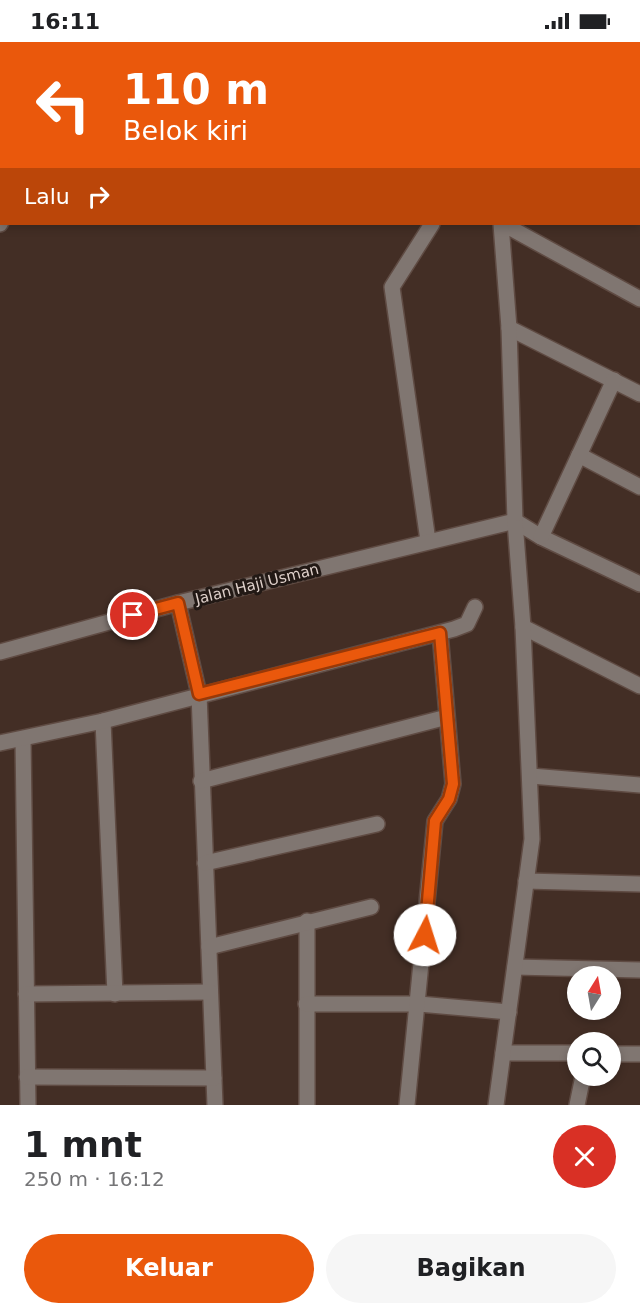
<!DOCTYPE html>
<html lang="id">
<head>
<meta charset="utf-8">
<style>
	:root { --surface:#fff; --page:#f6f6f6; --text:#202124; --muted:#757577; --accent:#ea580c }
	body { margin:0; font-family:"DejaVu Sans",sans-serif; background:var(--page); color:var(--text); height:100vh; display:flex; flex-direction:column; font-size:22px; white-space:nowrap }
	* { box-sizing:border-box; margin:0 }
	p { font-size:20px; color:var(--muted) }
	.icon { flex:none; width:33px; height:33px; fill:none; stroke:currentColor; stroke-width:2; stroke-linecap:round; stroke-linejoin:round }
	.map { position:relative; height:1063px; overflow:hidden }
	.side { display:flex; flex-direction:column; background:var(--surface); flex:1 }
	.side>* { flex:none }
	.top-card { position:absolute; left:0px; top:0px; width:640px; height:183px; box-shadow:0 3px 9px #0003; background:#ea580c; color:#fff; overflow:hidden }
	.needle { width:39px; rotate:11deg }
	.fabs { position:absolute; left:567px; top:924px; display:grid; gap:12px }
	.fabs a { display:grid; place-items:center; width:54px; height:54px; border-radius:50%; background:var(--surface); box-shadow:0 3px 9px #0003; font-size:30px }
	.pin { position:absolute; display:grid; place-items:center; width:51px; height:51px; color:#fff; margin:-26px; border:3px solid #fff; border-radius:50%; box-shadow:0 2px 6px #0007 }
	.me { position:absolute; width:66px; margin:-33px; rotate:5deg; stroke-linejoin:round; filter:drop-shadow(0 0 4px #0008) }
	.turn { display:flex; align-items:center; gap:21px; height:126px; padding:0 24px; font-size:27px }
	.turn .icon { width:78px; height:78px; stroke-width:2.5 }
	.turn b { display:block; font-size:42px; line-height:51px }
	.then { display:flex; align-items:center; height:57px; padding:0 24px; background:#0003; gap:12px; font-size:22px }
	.round { display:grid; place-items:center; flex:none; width:63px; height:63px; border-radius:32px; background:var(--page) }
	.overview { display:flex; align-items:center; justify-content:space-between; height:102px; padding:0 24px }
	h1 { font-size:36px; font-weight:700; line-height:45px }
	.button { display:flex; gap:12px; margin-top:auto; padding:12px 24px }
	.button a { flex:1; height:69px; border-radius:36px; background:var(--accent); color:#fff; font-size:24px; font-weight:700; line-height:69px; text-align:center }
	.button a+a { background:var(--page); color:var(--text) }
	.status { display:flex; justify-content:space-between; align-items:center; height:42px; padding:0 30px; background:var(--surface); direction:ltr }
	.status svg { height:16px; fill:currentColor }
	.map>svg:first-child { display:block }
</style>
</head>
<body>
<div class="status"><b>16:11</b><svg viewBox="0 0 49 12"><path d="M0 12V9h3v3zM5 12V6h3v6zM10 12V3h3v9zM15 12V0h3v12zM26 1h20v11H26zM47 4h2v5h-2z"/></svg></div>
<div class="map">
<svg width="640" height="1063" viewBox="0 0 640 1063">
	<rect width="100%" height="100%" fill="#432e25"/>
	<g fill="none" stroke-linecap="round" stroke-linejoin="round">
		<g stroke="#5f4b43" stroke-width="18">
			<g id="minor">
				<path d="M66,2v-2"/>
				<path d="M544,2l1,-2"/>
				<path d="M0,80l2,1"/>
				<path d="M0,182l2,-4"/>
				<path d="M503,182l137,75"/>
				<path d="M509,286l131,66"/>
				<path d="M579,413l61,32"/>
				<path d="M515,479l26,16 99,47"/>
				<path d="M541,495l73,-157"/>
				<path d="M428,499l-36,-254 40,-63"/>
				<path d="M178,561l21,91 16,411"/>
				<path d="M523,585l117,59"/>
				<path d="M0,610l178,-49 337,-82"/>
				<path d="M103,679l12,273"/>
				<path d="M23,697l5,366"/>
				<path d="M0,701l103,-22 351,-92 13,-5 8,-17"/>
				<path d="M531,734l109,9"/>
				<path d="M201,739l246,-64"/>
				<path d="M205,821l172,-39"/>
				<path d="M526,839l114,3"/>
				<path d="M307,879v184"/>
				<path d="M209,905l162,-40"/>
				<path d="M515,925l125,3"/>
				<path d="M26,952l184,-2"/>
				<path d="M306,962h113l90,8"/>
				<path d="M503,1011h75"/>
				<path d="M610,1012h30"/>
				<path d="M27,1035l187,1"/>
				<path d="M407,1063l28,-284 14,-22 4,-15 -13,-151"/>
				<path d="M496,1063l36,-266 -9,-212 -8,-106 -6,-193 -8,-104"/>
				<path d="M577,1063l6,-29"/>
			</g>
		</g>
		<use href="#minor" stroke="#807671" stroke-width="15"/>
	</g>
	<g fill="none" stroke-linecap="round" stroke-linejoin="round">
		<g stroke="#983908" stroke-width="15">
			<path id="route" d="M133,573l45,-12 21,91 241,-61 13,151 -4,15 -14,22 -10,114"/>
		</g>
		<use href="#route" stroke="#ea580c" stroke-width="10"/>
	</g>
	<g text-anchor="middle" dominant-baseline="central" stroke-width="6" stroke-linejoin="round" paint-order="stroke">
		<g font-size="15" fill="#ddcfc9" stroke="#221915">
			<text transform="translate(257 542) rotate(-14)">Jalan Haji Usman</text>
		</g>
	</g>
</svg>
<div class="fabs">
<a><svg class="needle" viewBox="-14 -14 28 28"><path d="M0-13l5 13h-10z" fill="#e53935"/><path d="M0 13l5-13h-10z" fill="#757577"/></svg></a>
<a><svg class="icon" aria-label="search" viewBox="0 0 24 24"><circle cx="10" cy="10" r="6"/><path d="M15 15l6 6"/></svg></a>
</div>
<div class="pin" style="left:133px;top:573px;background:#d93025"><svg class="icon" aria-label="arrive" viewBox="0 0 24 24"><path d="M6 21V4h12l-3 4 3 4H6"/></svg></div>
<svg class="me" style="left:425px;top:893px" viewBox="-20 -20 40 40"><circle r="19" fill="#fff"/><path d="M0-13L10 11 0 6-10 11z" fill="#ea580c"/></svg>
<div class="top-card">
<div class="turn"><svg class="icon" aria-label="left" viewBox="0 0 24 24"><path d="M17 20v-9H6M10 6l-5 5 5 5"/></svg><div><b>110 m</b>Belok kiri</div></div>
<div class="then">Lalu<svg class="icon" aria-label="right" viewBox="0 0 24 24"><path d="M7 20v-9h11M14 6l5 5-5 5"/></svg></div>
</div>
</div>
<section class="side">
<div class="overview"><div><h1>1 mnt</h1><p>250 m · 16:12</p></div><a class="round" style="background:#d93025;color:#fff"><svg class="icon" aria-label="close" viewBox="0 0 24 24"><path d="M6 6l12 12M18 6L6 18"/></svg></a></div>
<div class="button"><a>Keluar</a><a>Bagikan</a></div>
</section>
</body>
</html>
